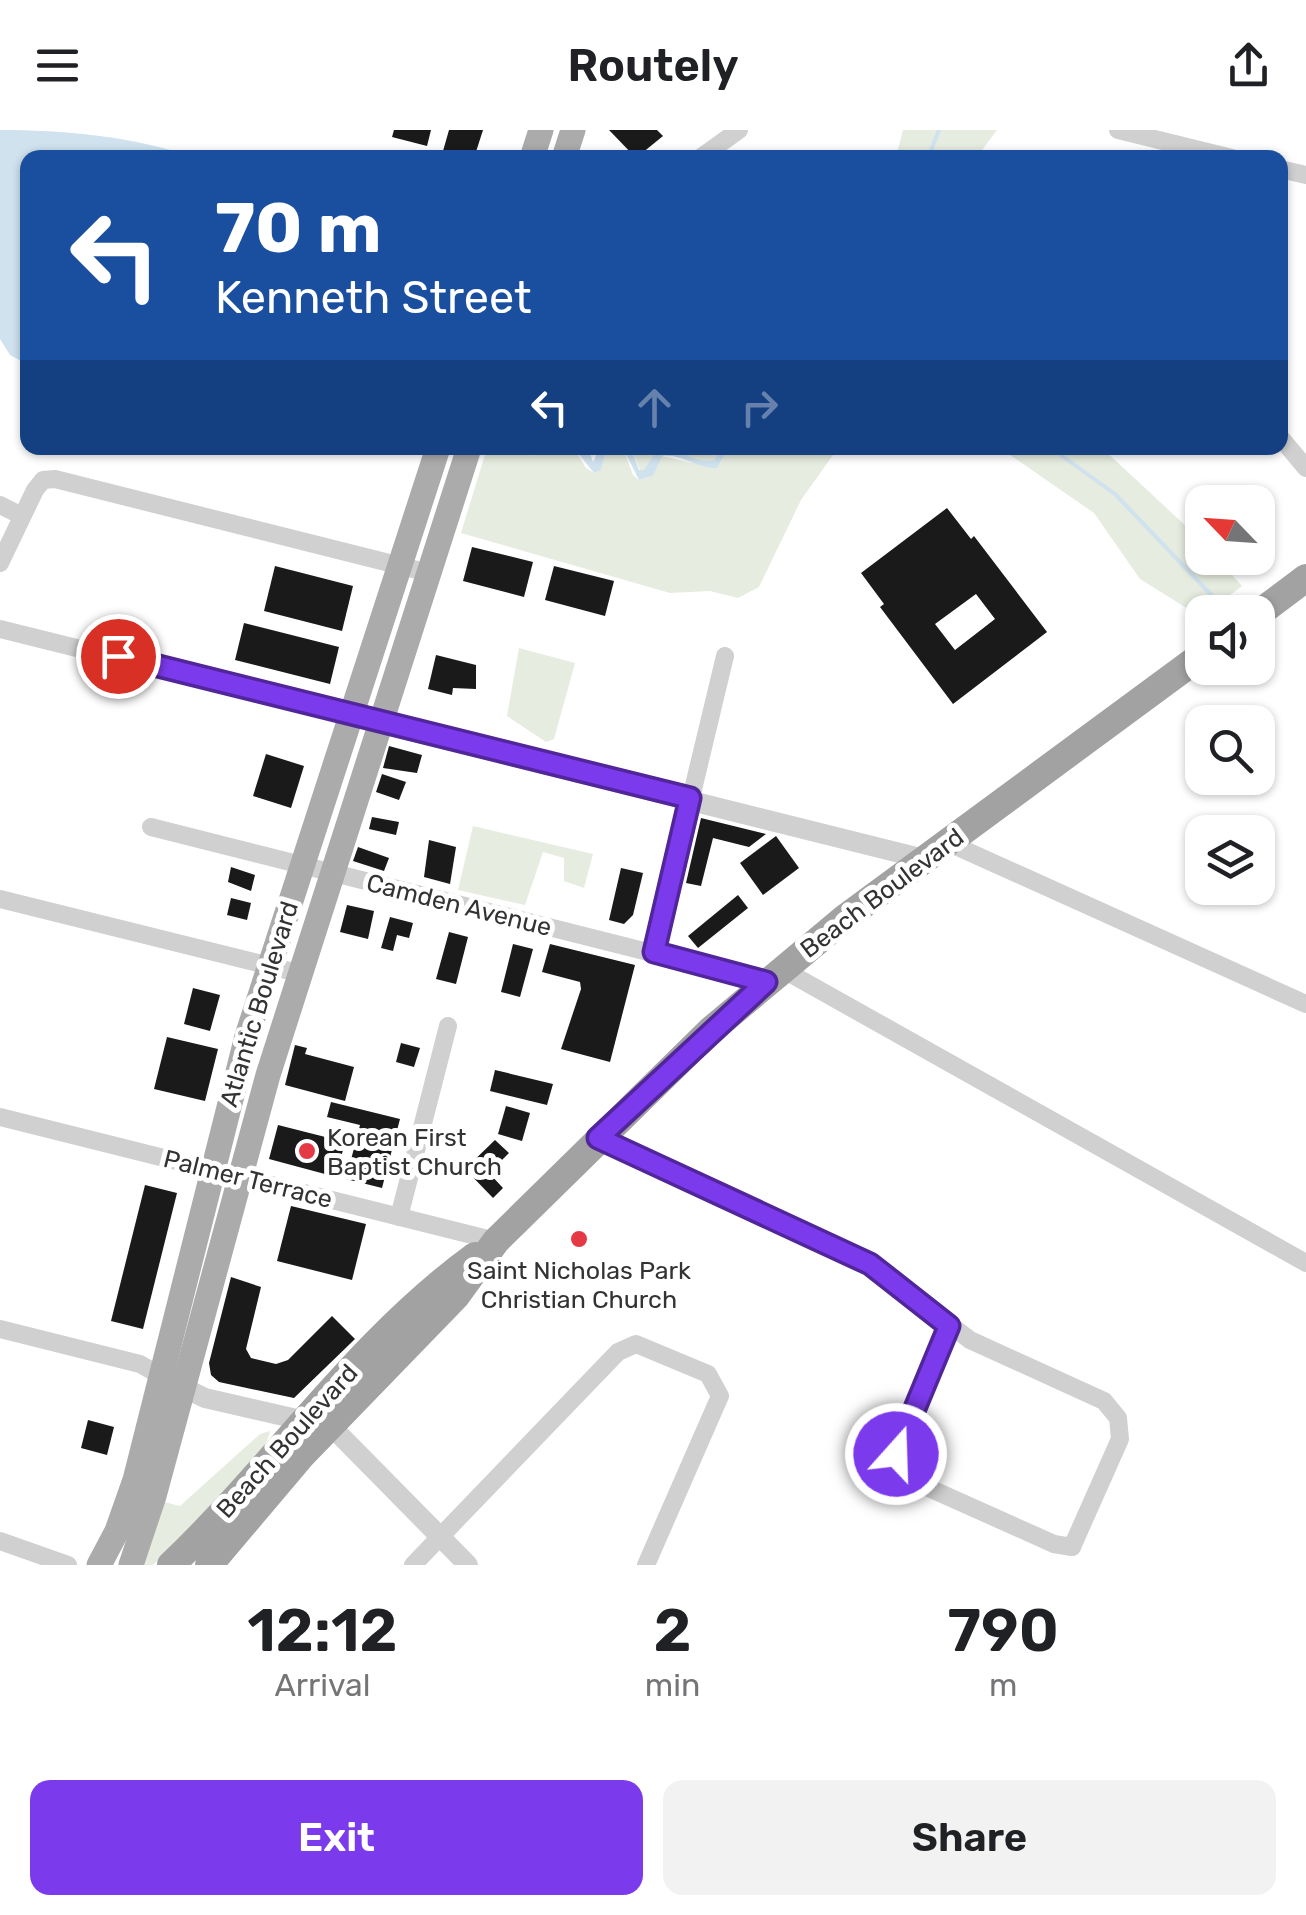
<!DOCTYPE html>
<html lang="en">
<head>
<meta charset="utf-8">
<style>
	:root { --surface:#fff; --page:#f2f2f2; --text:#202124; --muted:#757577; --accent:#7c3aed }
	body { margin:0; font-family:Rubik,sans-serif; background:var(--page); color:var(--text); height:100vh; display:flex; flex-direction:column; font-size:38px; white-space:nowrap }
	* { box-sizing:border-box; margin:0 }
	p { font-size:32px; color:var(--muted) }
	.icon { flex:none; width:55px; height:55px; fill:none; stroke:currentColor; stroke-width:2; stroke-linecap:round; stroke-linejoin:round }
	.map { position:relative; height:1435px; overflow:hidden }
	.panel { display:flex; flex-direction:column; background:var(--surface); flex:1 }
	.panel>* { flex:none }
	.banner { position:absolute; left:20px; top:20px; width:1268px; height:305px; border-radius:20px; box-shadow:0 2px 8px #0004; background:#1a4fa0; color:#fff; overflow:hidden }
	.needle { width:65px; rotate:295deg }
	.controls { position:absolute; left:1185px; top:355px; display:grid; gap:20px }
	.controls a { display:grid; place-items:center; width:90px; height:90px; border-radius:20px; background:var(--surface); box-shadow:0 2px 8px #0004; font-size:50px }
	.pin { position:absolute; display:grid; place-items:center; width:85px; height:85px; color:#fff; margin:-42px; border:5px solid #fff; border-radius:50%; box-shadow:0 2px 10px #0007 }
	.me { position:absolute; width:110px; margin:-55px; rotate:20deg; stroke-linejoin:round; filter:drop-shadow(0 0 8px #0008) }
	.turn { display:flex; align-items:center; gap:35px; height:210px; padding:0 30px; font-size:45px }
	.turn .icon { width:130px; height:130px; stroke-width:2.5 }
	.turn b { display:block; font-size:70px; line-height:85px }
	.lanes { display:flex; align-items:center; height:95px; padding:0 30px; background:#0003; justify-content:center; gap:50px; direction:ltr }
	.lanes .off { opacity:.35 }
	.eta { display:flex; justify-content:space-evenly; align-items:center; height:170px; text-align:center }
	.eta b { font-size:60px; font-weight:600; line-height:70px }
	.primary-button { display:flex; gap:20px; margin-top:auto; padding:20px 30px }
	.primary-button a { flex:1; height:115px; border-radius:20px; background:var(--accent); color:#fff; font-size:40px; font-weight:600; line-height:115px; text-align:center }
	.primary-button a+a { background:var(--page); color:var(--text) }
	header { display:flex; justify-content:space-between; align-items:center; height:130px; padding:0 30px; background:var(--surface); font-size:45px; font-weight:600 }
	.map>svg:first-child { display:block }
</style>
</head>
<body>
<header><svg class="icon" aria-label="menu" viewBox="0 0 24 24"><path d="M4 6h16M4 12h16M4 18h16"/></svg>Routely<svg class="icon" aria-label="share" viewBox="0 0 24 24"><path d="M12 15V3M7 8l5-5 5 5M5 13v7h14v-7"/></svg></header>
<div class="map">
<svg width="1306" height="1435" viewBox="0 0 1306 1435">
	<rect width="100%" height="100%" fill="#fff"/>
	<g fill="#e6ecdf">
		<path d="M903,0h94l-20,27h-81z"/>
		<path d="M487,318h39l5,8v-8h43l12,20 8,5 7,-3 6,-22h16l10,27 6,5 14,-4 8,-20 56,12 12,-20h109l-37,52 -42,87 -21,11 -28,-7 -40,2 -209,-60z"/>
		<path d="M631,318h91l-8,12c-19,5 -36,-11 -57,-10l-12,20h-5z"/>
		<path d="M1000,318h102l100,93v17h15l25,28 -41,31 -61,-38 -46,-66z"/>
		<path d="M519,518l56,15 -21,76 -8,3 -39,-26z"/>
		<path d="M473,696l120,28 -9,34 -20,-7v-23l-21,-6 -18,53 -67,-15z"/>
		<path d="M270,1301c-3,28 -93,112 -117,134h-12l23,-63 16,4 80,-72z"/>
	</g>
	<g fill="#cfe2ee">
		<path d="M0,0c63,0 133,6 192,27l-164,1 -1,206 -17,-9 -10,-16z"/>
		<path d="M574,318h14l5,14 7,-14h7l-6,22 -7,3z"/>
		<path d="M623,318h8l8,22h5l13,-20c22,-5 36,15 57,10l8,-12h7l-12,20c-20,1 -37,-15 -55,-12l-9,20 -14,4z"/>
	</g>
	<g fill="none" stroke-linecap="round" stroke-linejoin="round">
		<g stroke="#cfe2ee" stroke-width="4">
			<path d="M928,28l11,-28"/>
			<path d="M1051,318l64,46 104,109"/>
		</g>
	</g>
	<g fill="#1a1a1a" fill-rule="evenodd">
		<path d="M394,0h37l-4,16 -35,-9z"/>
		<path d="M449,0h34l-9,28h-33z"/>
		<path d="M609,0h48l6,6 -27,22z"/>
		<path d="M947,378l24,31 3,-3 73,96 -94,72 -73,-97 4,-3 -23,-31zM976,464l19,25 -40,31 -20,-26z"/>
		<path d="M472,417l61,15 -9,35 -61,-16z"/>
		<path d="M275,436l78,20 -11,45 -78,-20z"/>
		<path d="M554,436l60,15 -9,35 -60,-16z"/>
		<path d="M244,493l95,24 -9,37 -95,-24z"/>
		<path d="M436,525l40,10v24l-23,-1 -1,7 -24,-6z"/>
		<path d="M389,616l33,9 -5,18 -34,-5z"/>
		<path d="M266,624l38,12 -13,42 -38,-12z"/>
		<path d="M382,644l24,8 -7,18 -23,-8z"/>
		<path d="M372,687l27,5 -3,13 -27,-6z"/>
		<path d="M701,688l65,16 -17,13 -36,-9 -12,48 -15,-3z"/>
		<path d="M776,706l23,32 -36,27 -23,-32z"/>
		<path d="M429,710l27,7 -6,37 -26,-7z"/>
		<path d="M358,717l31,11 -5,13 -31,-10z"/>
		<path d="M231,737l24,8 -4,16 -23,-9z"/>
		<path d="M621,738l22,5 -10,42 -9,9 -15,-4z"/>
		<path d="M738,765l10,13 -50,40 -10,-12z"/>
		<path d="M231,768l20,5 -4,17 -20,-5z"/>
		<path d="M347,775l27,6 -6,28 -28,-7z"/>
		<path d="M390,787l23,6 -4,15 -12,-3 -4,16 -12,-3z"/>
		<path d="M449,802l19,5 -12,47 -20,-5z"/>
		<path d="M513,814l20,5 -13,48 -19,-5z"/>
		<path d="M550,814l85,21 -25,97 -49,-13 20,-60 -1,-7 -38,-10z"/>
		<path d="M193,858l27,7 -10,36 -26,-7z"/>
		<path d="M167,907l51,12 -13,52 -51,-12z"/>
		<path d="M401,913l19,5 -6,19 -18,-5z"/>
		<path d="M295,915l12,3 -2,6 49,13 -9,34 -60,-16z"/>
		<path d="M495,940l58,14 -6,21 -57,-14z"/>
		<path d="M331,972l69,17 -18,69 -36,-9 14,-54 -33,-8z"/>
		<path d="M506,976l24,7 -8,28 -24,-7z"/>
		<path d="M278,995l67,17 -9,35 -67,-18z"/>
		<path d="M495,1010l14,13 -20,20 14,15 -10,10 -28,-29z"/>
		<path d="M145,1055l32,8 -34,136 -32,-8z"/>
		<path d="M291,1076l75,18 -14,56 -75,-19z"/>
		<path d="M231,1147l30,10 -15,62 5,9 25,6 12,-4 44,-44 23,23 -61,59 -75,-16 -8,-7 -2,-12z"/>
		<path d="M88,1290l26,7 -7,28 -26,-7z"/>
	</g>
	<g fill="none" stroke-linecap="round" stroke-linejoin="round">
		<g stroke="#d0d0d0" stroke-width="18">
			<path d="M1118,0l114,28"/>
			<path d="M700,28l39,-28"/>
			<path d="M1280,39l26,6"/>
			<path d="M1280,307l26,31"/>
			<path d="M0,375l22,11"/>
			<path d="M0,433l35,-73 8,-10 12,-1 374,94"/>
			<path d="M0,499l351,87"/>
			<path d="M151,697l616,155"/>
			<path d="M949,713l357,161"/>
			<path d="M0,769l298,74"/>
			<path d="M654,822l71,-296"/>
			<path d="M782,839l524,294"/>
			<path d="M0,987l496,124"/>
			<path d="M598,1008l272,126 100,76 134,61 14,17 2,21 -48,108"/>
			<path d="M399,1087l49,-191"/>
			<path d="M949,1196l-52,116v22l14,16 143,64 18,3"/>
			<path d="M0,1199l140,35 21,12"/>
			<path d="M0,1411l68,24"/>
			<path d="M413,1435l205,-213 18,-8 72,30 12,22 -74,169"/>
		</g>
		<g stroke="#d0d0d0" stroke-width="20">
			<path d="M351,586l573,143"/>
			<path d="M172,1252l33,16 96,22"/>
			<path d="M330,1295l138,140"/>
		</g>
		<g stroke="#ababab" stroke-width="25">
			<path d="M532,28l9,-28"/>
			<path d="M564,28l9,-28"/>
			<path d="M99,1435l18,-34 18,-51 112,-444 191,-588"/>
			<path d="M131,1435l23,-69 114,-421 201,-627"/>
		</g>
		<g stroke="#a2a2a2" stroke-width="28">
			<path d="M1258,484l48,-36"/>
			<path d="M171,1435c104,-99 186,-223 304,-309"/>
			<path d="M209,1435l93,-110 154,-159 40,-55 215,-211 134,-112 357,-263"/>
		</g>
	</g>
	<g fill="none" stroke-linecap="round" stroke-linejoin="round">
		<g stroke="#51269a" stroke-width="25">
			<path id="route" d="M118,526l572,142 -36,154 112,30 -168,156 272,126 79,62 -53,128"/>
		</g>
		<use href="#route" stroke="#7c3aed" stroke-width="18"/>
	</g>
	<g fill="#e63946" stroke="#fff" stroke-width="4">
		<circle cx="307" cy="1021" r="10"/>
		<circle cx="579" cy="1109" r="10"/>
	</g>
	<g text-anchor="middle" dominant-baseline="central" stroke-width="10" stroke-linejoin="round" paint-order="stroke">
		<g font-size="25" fill="#333" stroke="#fff">
			<text transform="translate(882 763) rotate(-37)">Beach Boulevard</text>
			<text transform="translate(459 775) rotate(14)">Camden Avenue</text>
			<text transform="translate(259 874) rotate(-73)">Atlantic Boulevard</text>
			<text transform="translate(248 1049) rotate(14)">Palmer Terrace</text>
			<text transform="translate(287 1311) rotate(-48)">Beach Boulevard</text>
		</g>
		<g font-size="25" fill="#333" stroke="#fff" text-anchor="start">
			<text x="327" y="1007">Korean First<tspan x="327" dy="29">Baptist Church</tspan></text>
			<text x="579" y="1140" text-anchor="middle">Saint Nicholas Park<tspan x="579" dy="29">Christian Church</tspan></text>
		</g>
	</g>
</svg>
<div class="controls">
<a><svg class="needle" viewBox="-14 -14 28 28"><path d="M0-13l5 13h-10z" fill="#e53935"/><path d="M0 13l5-13h-10z" fill="#757577"/></svg></a>
<a><svg class="icon" aria-label="sound" viewBox="0 0 24 24"><path d="M4 9h4l5-4v14l-5-4H4zM17 9q2 3 0 6"/></svg></a>
<a><svg class="icon" aria-label="search" viewBox="0 0 24 24"><circle cx="10" cy="10" r="6"/><path d="M15 15l6 6"/></svg></a>
<a><svg class="icon" aria-label="layers" viewBox="0 0 24 24"><path d="M12 4l9 5-9 5-9-5zM3 14l9 5 9-5"/></svg></a>
</div>
<div class="pin" style="left:118px;top:526px;background:#d93025"><svg class="icon" aria-label="arrive" viewBox="0 0 24 24"><path d="M6 21V4h12l-3 4 3 4H6"/></svg></div>
<svg class="me" style="left:896px;top:1324px" viewBox="-20 -20 40 40"><circle r="17" fill="#7c3aed" stroke="#fff" stroke-width="3"/><path d="M0-11L8 9 0 5-8 9z" fill="#fff"/></svg>
<div class="banner">
<div class="turn"><svg class="icon" aria-label="left" viewBox="0 0 24 24"><path d="M17 20v-9H6M10 6l-5 5 5 5"/></svg><div><b>70 m</b>Kenneth Street</div></div>
<div class="lanes"><svg class="icon" aria-label="left" viewBox="0 0 24 24"><path d="M17 20v-9H6M10 6l-5 5 5 5"/></svg><svg class="icon off" aria-label="ahead" viewBox="0 0 24 24"><path d="M12 20V5M6 11l6-6 6 6"/></svg><svg class="icon off" aria-label="right" viewBox="0 0 24 24"><path d="M7 20v-9h11M14 6l5 5-5 5"/></svg></div>
</div>
</div>
<section class="panel">
<div class="eta">
<div><b>12:12</b><p>Arrival</p></div>
<div><b>2</b><p>min</p></div>
<div><b>790</b><p>m</p></div>
</div>
<div class="primary-button"><a>Exit</a><a>Share</a></div>
</section>
</body>
</html>
